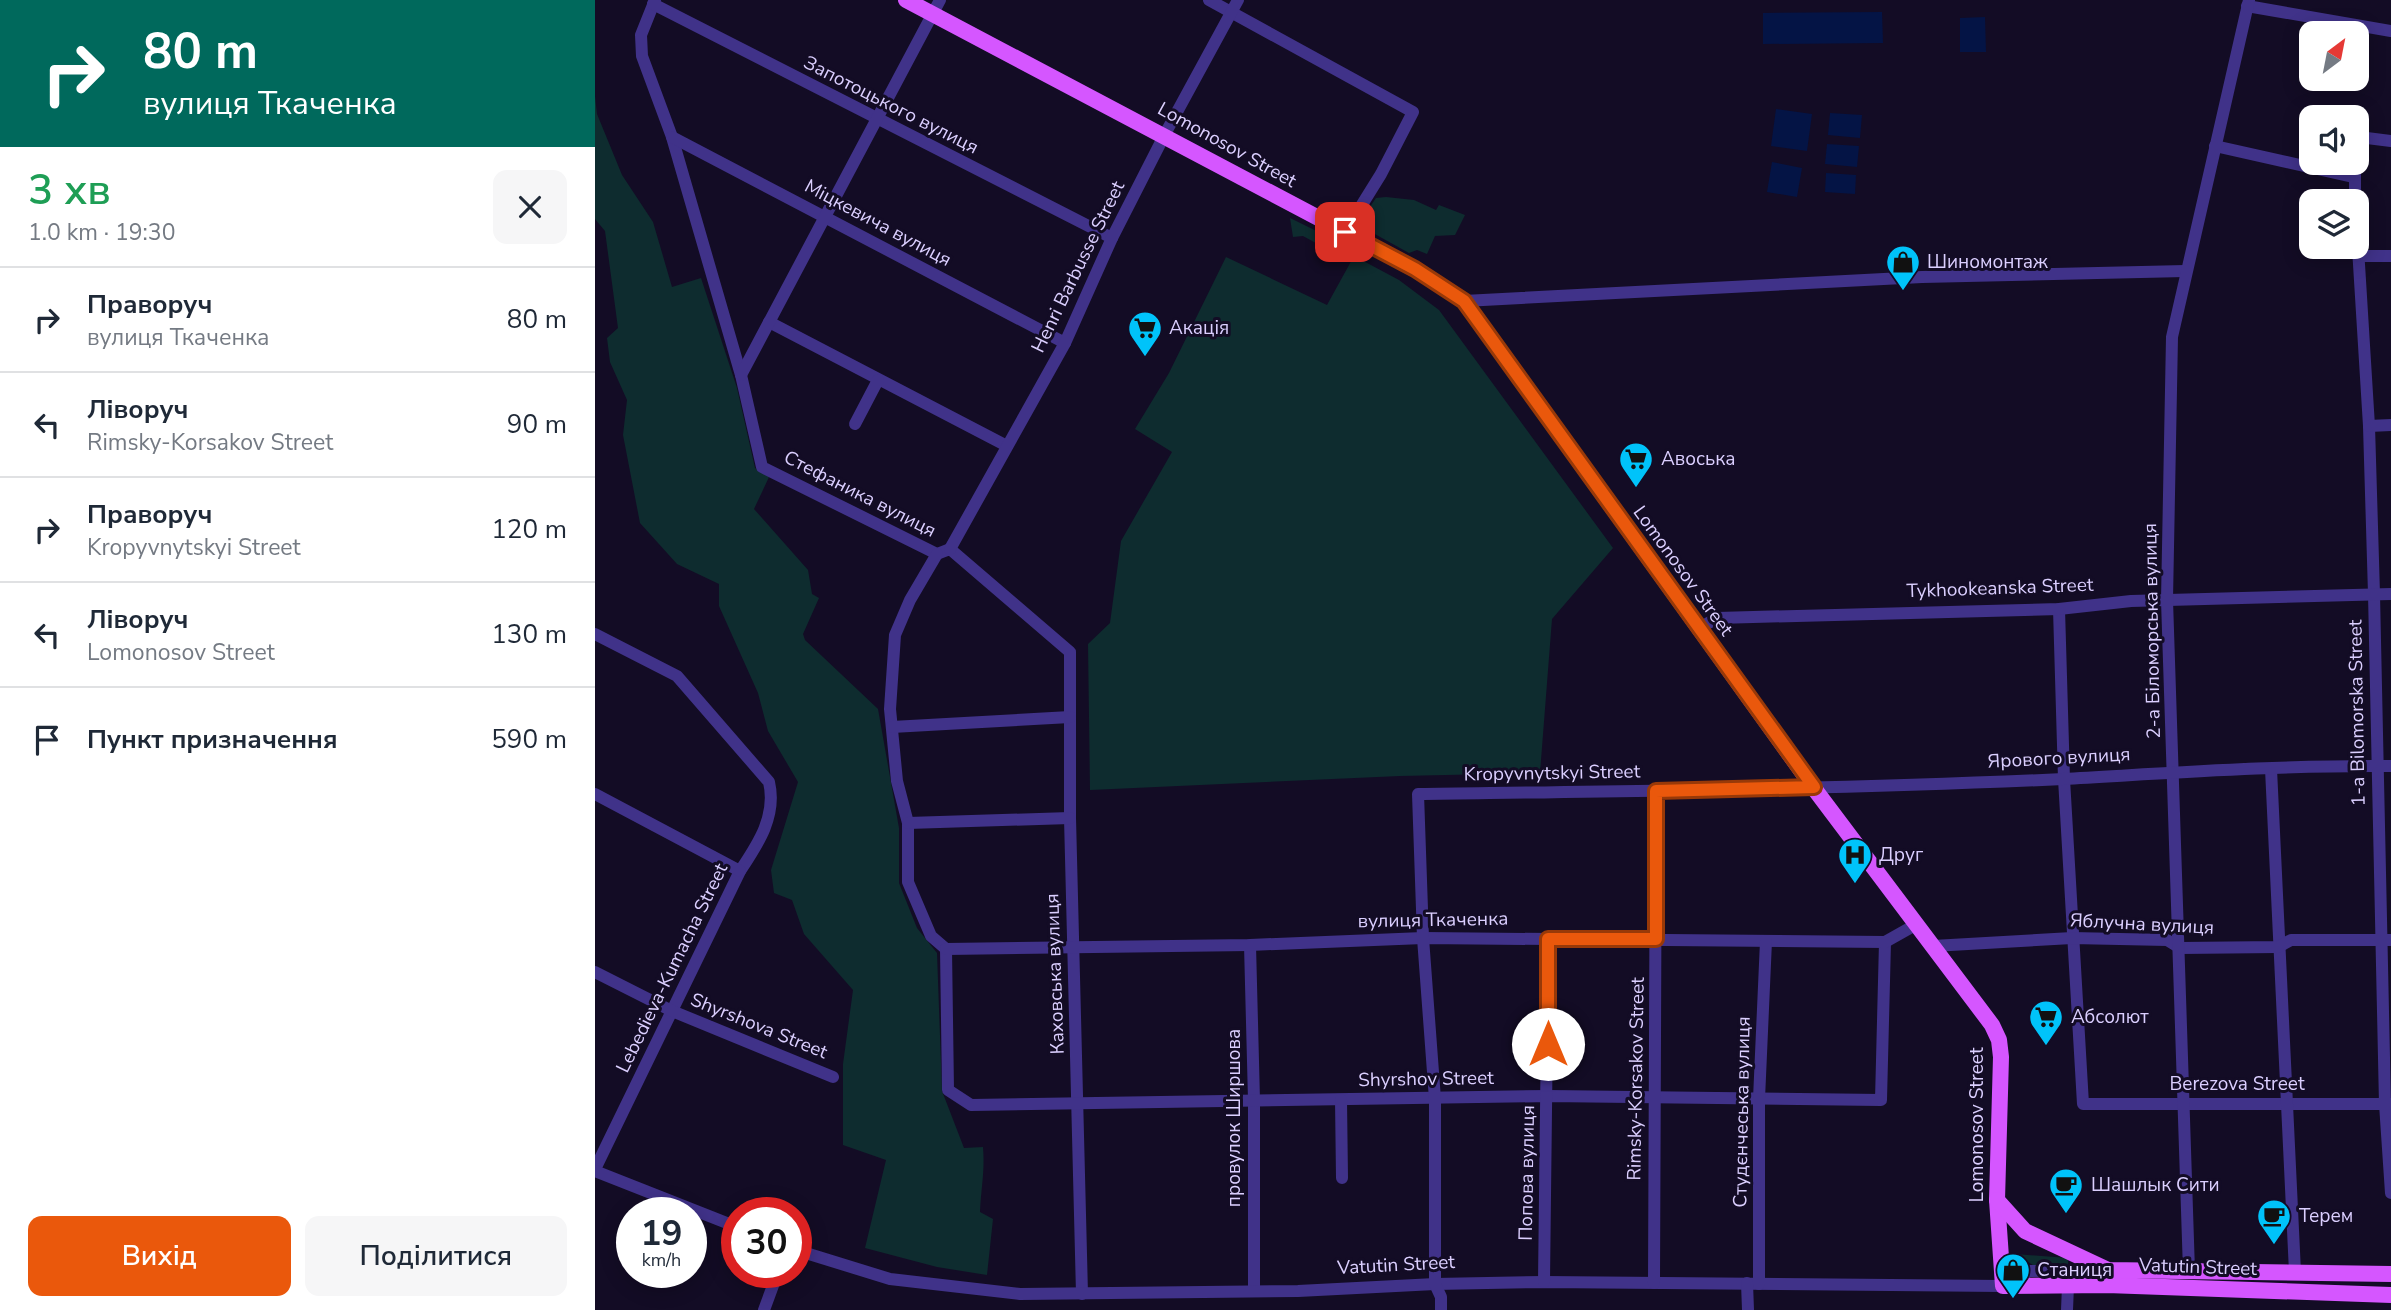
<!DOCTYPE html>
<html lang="uk">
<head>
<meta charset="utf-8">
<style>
	:root { --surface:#fff; --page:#f6f6f7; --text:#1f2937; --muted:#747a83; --line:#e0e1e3; --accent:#ea580c }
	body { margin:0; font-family:"Nunito Sans",sans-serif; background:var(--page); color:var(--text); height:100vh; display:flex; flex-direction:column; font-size:26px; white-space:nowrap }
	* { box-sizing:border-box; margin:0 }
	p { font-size:23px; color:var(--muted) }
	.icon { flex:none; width:38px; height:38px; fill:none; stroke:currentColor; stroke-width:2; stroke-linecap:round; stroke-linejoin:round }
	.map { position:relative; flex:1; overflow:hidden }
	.details { display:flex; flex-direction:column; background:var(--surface); width:595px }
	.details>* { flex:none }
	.top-card { background:#00695c; color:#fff; overflow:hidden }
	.needle { width:46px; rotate:32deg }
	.buttons { position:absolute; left:1704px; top:21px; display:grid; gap:14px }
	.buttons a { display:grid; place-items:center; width:70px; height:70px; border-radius:14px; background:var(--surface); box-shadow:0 4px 18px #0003; font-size:35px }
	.speed { position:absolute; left:21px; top:1197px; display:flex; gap:14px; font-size:35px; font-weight:700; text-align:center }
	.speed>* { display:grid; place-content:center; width:91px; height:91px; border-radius:50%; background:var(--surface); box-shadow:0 4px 18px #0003; line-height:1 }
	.speed small { font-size:18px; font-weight:400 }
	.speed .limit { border:10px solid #d22; background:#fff; color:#111 }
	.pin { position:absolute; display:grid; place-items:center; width:60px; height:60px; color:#fff; margin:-30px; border-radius:14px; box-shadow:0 4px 10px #0006 }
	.me { position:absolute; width:77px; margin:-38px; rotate:0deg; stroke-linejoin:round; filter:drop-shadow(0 0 5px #0008) }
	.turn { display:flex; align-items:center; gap:24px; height:147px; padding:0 28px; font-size:32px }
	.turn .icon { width:91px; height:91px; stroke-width:2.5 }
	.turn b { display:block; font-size:49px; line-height:60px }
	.round { display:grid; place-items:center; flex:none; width:74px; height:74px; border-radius:14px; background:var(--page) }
	.head { display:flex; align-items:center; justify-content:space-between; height:119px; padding:0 28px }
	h1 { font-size:42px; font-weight:600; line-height:52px; color:#1e9e55 }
	.primary-button { display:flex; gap:14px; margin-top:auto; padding:14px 28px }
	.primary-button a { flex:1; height:80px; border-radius:14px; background:var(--accent); color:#fff; font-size:28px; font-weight:600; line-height:80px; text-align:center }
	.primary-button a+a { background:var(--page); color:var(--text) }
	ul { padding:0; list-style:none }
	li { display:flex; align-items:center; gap:21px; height:105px; padding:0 28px; border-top:2px solid var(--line) }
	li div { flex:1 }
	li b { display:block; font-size:26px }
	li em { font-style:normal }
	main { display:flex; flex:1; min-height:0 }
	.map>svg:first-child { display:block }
</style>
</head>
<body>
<main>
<section class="details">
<div class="top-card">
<div class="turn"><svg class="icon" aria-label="right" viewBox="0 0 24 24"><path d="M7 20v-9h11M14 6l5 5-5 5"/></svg><div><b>80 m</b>вулиця Ткаченка</div></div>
</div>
<div class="head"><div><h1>3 хв</h1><p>1.0 km · 19:30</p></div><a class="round"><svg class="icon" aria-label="close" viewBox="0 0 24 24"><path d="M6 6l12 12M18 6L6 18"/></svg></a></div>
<ul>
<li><svg class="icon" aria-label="right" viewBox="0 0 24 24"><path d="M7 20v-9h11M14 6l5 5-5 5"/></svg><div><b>Праворуч</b><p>вулиця Ткаченка</p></div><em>80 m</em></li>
<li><svg class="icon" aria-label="left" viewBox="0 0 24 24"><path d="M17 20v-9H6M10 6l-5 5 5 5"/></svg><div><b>Ліворуч</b><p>Rimsky-Korsakov Street</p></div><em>90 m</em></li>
<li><svg class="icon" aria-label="right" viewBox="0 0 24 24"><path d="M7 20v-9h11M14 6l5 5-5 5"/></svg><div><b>Праворуч</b><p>Kropyvnytskyi Street</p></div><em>120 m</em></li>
<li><svg class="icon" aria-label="left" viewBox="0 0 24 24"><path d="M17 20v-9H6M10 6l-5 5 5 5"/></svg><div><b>Ліворуч</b><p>Lomonosov Street</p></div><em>130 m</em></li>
<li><svg class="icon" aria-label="arrive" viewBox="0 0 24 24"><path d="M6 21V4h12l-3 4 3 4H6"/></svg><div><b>Пункт призначення</b></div><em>590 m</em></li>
</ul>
<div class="primary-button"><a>Вихід</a><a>Поділитися</a></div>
</section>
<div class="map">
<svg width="1796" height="1310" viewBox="0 0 1796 1310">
	<rect width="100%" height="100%" fill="#130c25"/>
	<g fill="#0e2c2f">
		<path d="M0,96l2,18 25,61 31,47 19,65 29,-9 36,110 18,80 14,9 -15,32 54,61 4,24 7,4 -16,36 2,6 73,69 21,119v55l18,45 20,25 5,138 22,57 19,-1c2,25 -2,41 -3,65l13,7 -6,56 -50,-8 -72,-19 21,-88 -43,-15v-81l10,-74 -49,-56 -12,-34 -18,-7 -3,-23 27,-88 -30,-51 -10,-38 -39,-87v-22l-42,-20 -37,-41 -17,-88 4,-35 -17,-38 -3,-24 11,-10 -13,-97 -10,-12z"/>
		<path d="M791,197l28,3 22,10 3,-5 26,10 -10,20 -20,1 -8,18 -10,-4 -8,3 -45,-25 -1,-11 13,-19z"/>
		<path d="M695,218l51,25 -3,11 -10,2 -3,-8 -22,-12 -10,1z"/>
		<path d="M759,256l45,24 40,30 174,238 -61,71 -12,154 -140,3 -310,14 -2,-146 22,-21 11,-82 51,-89 -37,-23 34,-56 57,-116 101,48z"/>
		<path d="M1420,1254l53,4v8l-35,-1z"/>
	</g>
	<g fill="#041445">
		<path d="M1287,12l1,31 -120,1v-31z"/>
		<path d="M1390,17l1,35h-26v-34z"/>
		<path d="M1181,109l36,5 -5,37 -36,-5z"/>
		<path d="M1235,113l32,2 -2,23 -32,-3z"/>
		<path d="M1232,144l32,2 -2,21 -32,-3z"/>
		<path d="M1177,162l30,6 -5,29 -30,-5z"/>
		<path d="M1231,173l30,2 -1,19 -30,-2z"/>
	</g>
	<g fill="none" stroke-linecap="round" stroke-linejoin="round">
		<g stroke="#403289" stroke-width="12">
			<path d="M60,0l-14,35 1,21 30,81 69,238 21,92 175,87 13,-5 120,103v166l12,476"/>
			<path d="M614,0l204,112 -32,62 -36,58"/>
			<path d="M58,4l459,234"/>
			<path d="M1652,6l144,25"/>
			<path d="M77,137l393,206"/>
			<path d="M1620,146l138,31"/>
			<path d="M1762,150l2,-13 32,4"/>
			<path d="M1760,201v-38"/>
			<path d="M1762,232l12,194 5,168 11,510 6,89"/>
			<path d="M1764,256h32"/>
			<path d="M869,301l458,-24 263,-6"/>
			<path d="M174,322l238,124"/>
			<path d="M146,375l199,-375"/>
			<path d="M260,424l23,-44"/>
			<path d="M1774,426l22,-1"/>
			<path d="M355,549l115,-206 47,-105 53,-104 73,-134"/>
			<path d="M342,554l-27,46 -15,35 -5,74 7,72 11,42v59l23,54 15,13"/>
			<path d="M1464,609l5,170 19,325h308"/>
			<path d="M1103,629l19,-11 342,-9 72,-8 260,-7"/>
			<path d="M0,634l82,42 92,106c8,34 -11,62 -29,89l-145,298"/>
			<path d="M297,727l178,-10"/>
			<path d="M1676,769l24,503"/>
			<path d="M0,794l145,77"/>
			<path d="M313,823l162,-5"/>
			<path d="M655,945l4,155v191"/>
			<path d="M1338,946l139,-8 95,2 13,8 98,-1 13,-7h100"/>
			<path d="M351,949l2,141 23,15 577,-9 333,4 4,-158"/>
			<path d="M351,949l304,-4 173,-7 462,4 32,-18"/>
			<path d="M0,972l77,39 161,66"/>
			<path d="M746,1100l1,78"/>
			<path d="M0,1171l142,56"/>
			<path d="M201,1250l94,29 130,15 278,-3 137,-7 109,-2 459,4 26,-15 75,-1"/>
			<path d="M1594,1271l-22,-671 5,-263 77,-337"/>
			<path d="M949,1282l4,-343"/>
			<path d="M1059,1283l2,-492"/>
			<path d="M1152,1283l1,27"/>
			<path d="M1164,1284v-185l7,-158"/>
			<path d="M169,1310l14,-38"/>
			<path d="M846,1310v-13l-6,-13v-185l-12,-161 -5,-144c215,-3 430,-5 645,-15 109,-6 219,-14 328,-13"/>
			<path d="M1472,1310l1,-24"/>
		</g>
		<g stroke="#d556ff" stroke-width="16">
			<path d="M311,0l509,269 49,32 349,486 179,238 7,15 2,17 -4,143 6,86 104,-1 284,10"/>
			<path d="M1402,1200l28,31 83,39 283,4"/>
		</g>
	</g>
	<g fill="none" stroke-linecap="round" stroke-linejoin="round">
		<g stroke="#983908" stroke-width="18">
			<path id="route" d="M750,232l70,37 49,32 350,486 -158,4v148h-108v105"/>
		</g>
		<use href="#route" stroke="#ea580c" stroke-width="12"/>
	</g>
	<defs>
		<g id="shop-pin" transform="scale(1.75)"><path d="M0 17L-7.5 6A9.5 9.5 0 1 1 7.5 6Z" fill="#00c3fa" stroke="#130c25"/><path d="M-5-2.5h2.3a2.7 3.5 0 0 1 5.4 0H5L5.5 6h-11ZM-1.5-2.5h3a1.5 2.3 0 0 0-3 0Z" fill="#111"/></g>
		<g id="supermarket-pin" transform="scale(1.75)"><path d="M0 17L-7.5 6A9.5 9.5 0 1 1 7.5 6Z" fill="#00c3fa" stroke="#130c25"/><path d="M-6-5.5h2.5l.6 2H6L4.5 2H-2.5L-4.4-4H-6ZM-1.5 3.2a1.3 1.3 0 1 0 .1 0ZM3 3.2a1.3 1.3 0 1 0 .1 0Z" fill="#111"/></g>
		<g id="hospital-pin" transform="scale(1.75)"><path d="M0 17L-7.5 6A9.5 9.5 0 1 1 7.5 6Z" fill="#00c3fa" stroke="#130c25"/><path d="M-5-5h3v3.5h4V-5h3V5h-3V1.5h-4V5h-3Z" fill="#111"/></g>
		<g id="cafe-pin" transform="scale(1.75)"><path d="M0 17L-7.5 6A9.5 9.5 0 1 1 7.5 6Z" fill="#00c3fa" stroke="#130c25"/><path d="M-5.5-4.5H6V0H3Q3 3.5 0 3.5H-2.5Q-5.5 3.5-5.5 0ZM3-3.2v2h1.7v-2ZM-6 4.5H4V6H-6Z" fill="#111"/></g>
	</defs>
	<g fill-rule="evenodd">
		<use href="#shop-pin" x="1308" y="262"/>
		<use href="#supermarket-pin" x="550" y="328"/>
		<use href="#supermarket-pin" x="1041" y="459"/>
		<use href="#hospital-pin" x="1260" y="855"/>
		<use href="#supermarket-pin" x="1451" y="1017"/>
		<use href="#cafe-pin" x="1471" y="1185"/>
		<use href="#cafe-pin" x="1679" y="1216"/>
		<use href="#shop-pin" x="1418" y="1270"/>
	</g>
	<g text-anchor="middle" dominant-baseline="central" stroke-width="6" stroke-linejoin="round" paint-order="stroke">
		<g font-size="19" fill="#dbcfff" stroke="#130c25">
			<text transform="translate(296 105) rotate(27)">Запотоцького вулиця</text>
			<text transform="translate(632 145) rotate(29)">Lomonosov Street</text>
			<text transform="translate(283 223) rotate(28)">Міцкевича вулиця</text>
			<text transform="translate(483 267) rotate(-64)">Henri Barbusse Street</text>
			<text transform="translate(265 494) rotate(27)">Стефаника вулиця</text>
			<text transform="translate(1088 571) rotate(54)">Lomonosov Street</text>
			<text transform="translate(1405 588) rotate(-2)">Tykhookeanska Street</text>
			<text transform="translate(1557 631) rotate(-91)">2-а Біломорська вулиця</text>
			<text transform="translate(1762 713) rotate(-91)">1-a Bilomorska Street</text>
			<text transform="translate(1464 758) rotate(-3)">Ярового вулиця</text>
			<text transform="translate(957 773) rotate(-1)">Kropyvnytskyi Street</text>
			<text transform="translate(838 920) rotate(-1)">вулиця Ткаченка</text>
			<text transform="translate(1547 924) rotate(3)">Яблучна вулиця</text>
			<text transform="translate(77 968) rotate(-64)">Lebedieva-Kumacha Street</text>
			<text transform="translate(460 974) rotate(-92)">Каховська вулиця</text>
			<text transform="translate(164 1026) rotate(22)">Shyrshova Street</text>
			<text transform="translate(831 1079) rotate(-1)">Shyrshov Street</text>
			<text transform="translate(1041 1079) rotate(-89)">Rimsky-Korsakov Street</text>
			<text x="1642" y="1084">Berezova Street</text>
			<text transform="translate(1147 1112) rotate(-89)">Студєнчеська вулиця</text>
			<text transform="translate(639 1118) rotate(-90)">провулок Ширшова</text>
			<text transform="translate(1382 1125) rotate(-90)">Lomonosov Street</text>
			<text transform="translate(932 1173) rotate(-89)">Попова вулиця</text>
			<text transform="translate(801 1265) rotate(-3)">Vatutin Street</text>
			<text transform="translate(1603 1267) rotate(2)">Vatutin Street</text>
		</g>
		<g font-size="19" fill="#dbcfff" stroke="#130c25" text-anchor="start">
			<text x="1332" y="262">Шиномонтаж</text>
			<text x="574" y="328">Акація</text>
			<text x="1066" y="459">Авоська</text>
			<text x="1284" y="855">Друг</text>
			<text x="1476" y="1017">Абсолют</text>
			<text x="1496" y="1185">Шашлык Сити</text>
			<text x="1704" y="1216">Терем</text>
			<text x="1442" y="1270">Станиця</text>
		</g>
	</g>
</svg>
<div class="buttons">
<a><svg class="needle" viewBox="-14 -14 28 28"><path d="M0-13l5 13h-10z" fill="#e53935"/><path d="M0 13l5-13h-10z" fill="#747a83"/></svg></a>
<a><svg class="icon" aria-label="sound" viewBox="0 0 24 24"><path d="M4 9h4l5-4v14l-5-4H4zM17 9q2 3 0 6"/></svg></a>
<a><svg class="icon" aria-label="layers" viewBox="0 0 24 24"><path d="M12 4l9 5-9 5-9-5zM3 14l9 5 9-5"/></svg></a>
</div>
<div class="speed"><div>19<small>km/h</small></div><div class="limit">30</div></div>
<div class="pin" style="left:750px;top:232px;background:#d93025"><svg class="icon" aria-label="arrive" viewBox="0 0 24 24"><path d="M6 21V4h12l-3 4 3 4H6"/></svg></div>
<svg class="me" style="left:953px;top:1044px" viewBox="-20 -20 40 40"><circle r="19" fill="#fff"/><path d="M0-13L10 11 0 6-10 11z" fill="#ea580c"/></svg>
</div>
</main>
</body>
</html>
